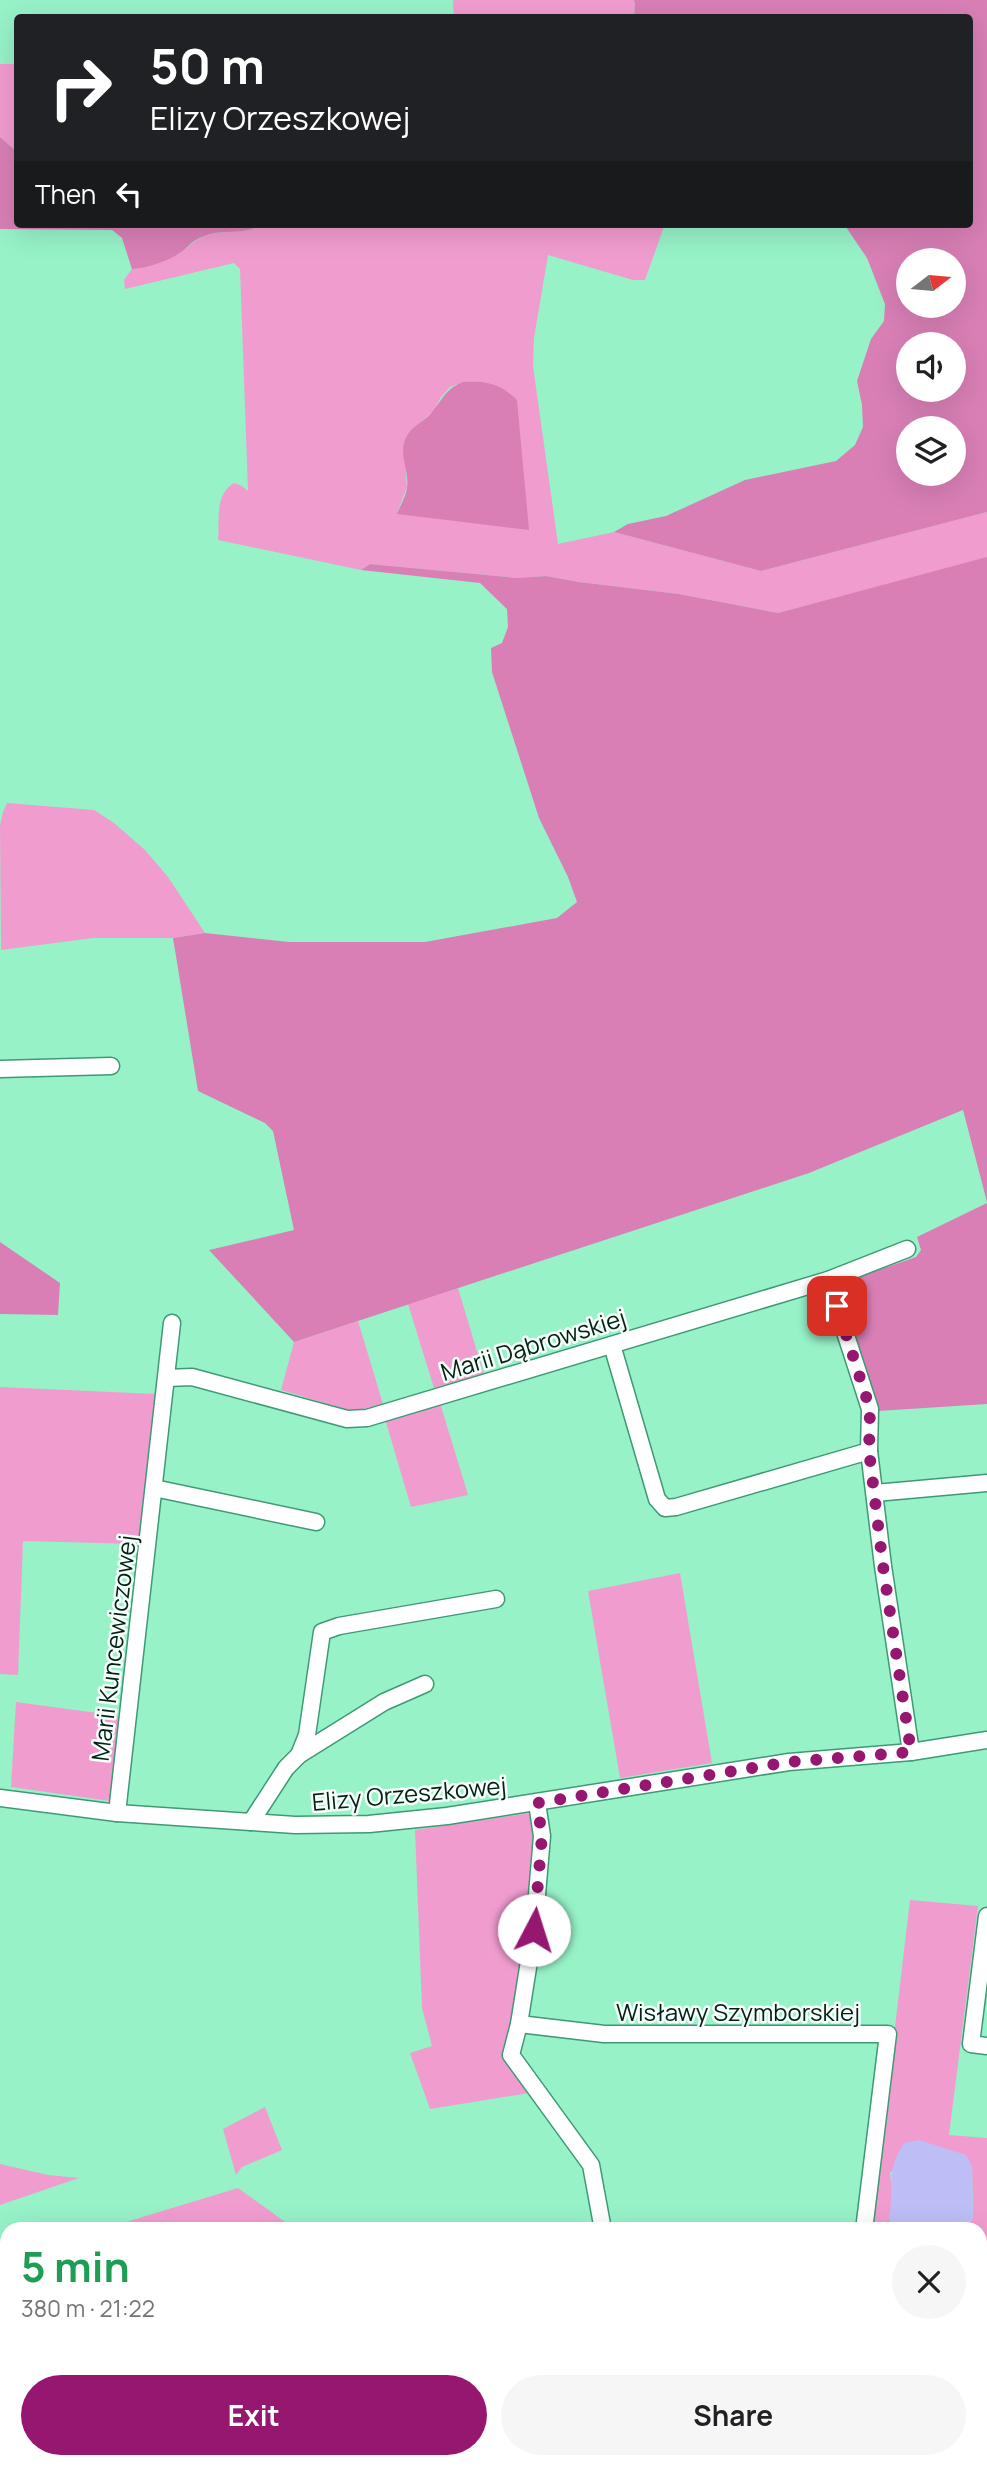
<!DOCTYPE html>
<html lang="en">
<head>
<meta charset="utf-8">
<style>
	:root { --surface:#fff; --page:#f6f6f6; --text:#202124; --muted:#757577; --accent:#951770 }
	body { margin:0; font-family:Manrope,sans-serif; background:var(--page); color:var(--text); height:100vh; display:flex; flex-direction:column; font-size:26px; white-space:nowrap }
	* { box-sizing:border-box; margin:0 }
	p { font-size:23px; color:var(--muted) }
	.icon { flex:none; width:38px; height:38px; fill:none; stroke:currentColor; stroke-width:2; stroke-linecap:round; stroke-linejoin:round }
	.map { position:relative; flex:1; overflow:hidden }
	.sheet { position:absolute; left:0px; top:2222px; width:987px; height:247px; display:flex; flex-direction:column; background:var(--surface); border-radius:21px 21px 0 0; box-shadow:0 7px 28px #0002 }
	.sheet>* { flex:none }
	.banner { position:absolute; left:14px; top:14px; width:959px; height:214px; border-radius:7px; box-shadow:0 7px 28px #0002; background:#202124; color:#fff; overflow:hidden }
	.needle { width:46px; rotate:74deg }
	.fabs { position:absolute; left:896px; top:248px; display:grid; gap:14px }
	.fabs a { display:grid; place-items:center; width:70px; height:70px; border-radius:50%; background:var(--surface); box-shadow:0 7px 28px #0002; font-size:35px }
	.pin { position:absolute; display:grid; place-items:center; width:60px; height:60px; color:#fff; margin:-30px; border-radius:14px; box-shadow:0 4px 10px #0006 }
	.me { position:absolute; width:77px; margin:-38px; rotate:5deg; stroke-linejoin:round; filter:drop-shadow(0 0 5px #0008) }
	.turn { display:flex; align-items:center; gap:24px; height:147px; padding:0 21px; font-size:32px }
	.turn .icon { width:91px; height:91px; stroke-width:2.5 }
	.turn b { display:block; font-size:49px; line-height:60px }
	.then { display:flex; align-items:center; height:66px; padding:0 21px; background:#0003; gap:14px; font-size:26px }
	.round { display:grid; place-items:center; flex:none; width:74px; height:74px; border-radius:37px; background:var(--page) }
	.headline { display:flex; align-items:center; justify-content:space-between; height:119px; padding:0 21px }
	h1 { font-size:42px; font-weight:700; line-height:52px; color:#1e9e55 }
	.action { display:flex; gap:14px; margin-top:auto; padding:14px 21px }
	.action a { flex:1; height:80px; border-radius:42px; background:var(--accent); color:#fff; font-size:28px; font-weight:700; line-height:80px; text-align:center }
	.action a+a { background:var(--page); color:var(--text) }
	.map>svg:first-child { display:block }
</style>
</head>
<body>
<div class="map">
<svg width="987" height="2469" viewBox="0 0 987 2469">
	<rect width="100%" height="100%" fill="#97f2c8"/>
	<g fill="#f19ccf" fill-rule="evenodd">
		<path d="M453,0h180l2,2 -1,15 -180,1z"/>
		<path d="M0,64h17v88l-17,-15z"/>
		<path d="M261,224h404l-20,56h-12l-85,-25 -14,83 -1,28 25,178 56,-12 147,39 226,-59v46l-209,55 -99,-19 -100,-12 -33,-6 -29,2 -147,-14 -9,6 -143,-30c2,-20 -4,-45 16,-57l8,3 6,5 -8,-222 -6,-6 -109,26 -1,-9 8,-11c17,-1 32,-8 47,-16 10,-6 17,-14 28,-18 17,-6 40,1 54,-11zM463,382h13l-79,131 10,-26 -3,-44 4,-9 26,-24 7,-13 9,-10z"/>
		<path d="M7,803l87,7 20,13 31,27 23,27 37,56 -32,5h-80l-92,12 -1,-125 3,-13z"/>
		<path d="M458,1288l26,87 -50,13 -26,-84z"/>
		<path d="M358,1321l25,83 -24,6 -15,-1 -63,-19 13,-48z"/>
		<path d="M0,1387l156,7 -18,150 -115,-3 -5,134 -18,-1z"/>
		<path d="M440,1403l28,92 -57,12 -26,-88z"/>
		<path d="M680,1573l32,190 -92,15 -32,-187z"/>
		<path d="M16,1702l103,14 -9,85 -99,-14z"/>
		<path d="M531,1813l3,33 -6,83 -23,129 24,35 -99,16 -20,-56 22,-7 -10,-38 -7,-178z"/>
		<path d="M910,1900l68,6 -29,229 38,3v107h-7v-15l-20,-1 5,-1 8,-9 -1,-53 -82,6 3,28 -4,18 4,6 13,5 -35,1z"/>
		<path d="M265,2107l17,43 -40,17 -6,8 -13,-46z"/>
		<path d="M0,2164l48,11 31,3 -79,27z"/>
		<path d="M238,2188l57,41h-192z"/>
		<path d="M803,2462h118l-2,7h-114z"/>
	</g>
	<g fill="#d97fb6" fill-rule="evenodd">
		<path d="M633,0h354v512l-226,59 -147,-39 14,-8 38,-8 79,-36 91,-19 19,-16 8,-18 -1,-22 -5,-24 14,-42 13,-18 1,-17 -18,-46 -23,-34h126v-206l-336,-1 1,-15zM908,261h46v45h-46zM908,345h46v45h-46zM908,429h46v45h-46z"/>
		<path d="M0,137l17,15 1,72h243c-14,12 -37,5 -54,11 -10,3 -16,8 -23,15 -13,10 -35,18 -52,19l-10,-31 -10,-8 -112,-1z"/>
		<path d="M463,382c23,-1 37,1 54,18l12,130 -132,-16c3,-8 9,-18 10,-26 3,-18 -11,-36 1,-54 6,-9 17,-13 24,-22 11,-13 13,-23 31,-30z"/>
		<path d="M987,557v645l-24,-92 -154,63 -515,169 -85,-92 85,-20 -21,-99 -8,-8 -67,-32 -25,-153 32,-5 84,9h136l132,-24 20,-16 -9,-25 -29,-59 -47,-146 -1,-24 11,-5 6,-16 -1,-18 -27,-26 -119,-13 9,-6 147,14 29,-2 33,6 100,12 99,19z"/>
		<path d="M987,1203v201l-109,7 -40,-127 78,-27 5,-7 -4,-13z"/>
		<path d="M0,1242l60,41 -2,32 -58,-1z"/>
		<path d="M980,2245h7v188l-4,4 4,4v28h-68l2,-7h59z"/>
		<path d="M7,2326v120l-7,-18v-101z"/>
		<path d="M13,2462h173l2,7h-172z"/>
		<path d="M280,2462h37l-17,7h-18z"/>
	</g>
	<path fill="#bdbef6" d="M919,2140l47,15 6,11 1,53 -8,9c-18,4 -65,6 -76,-10 6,-32 -5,-44 15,-75z"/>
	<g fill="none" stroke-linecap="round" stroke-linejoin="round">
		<path stroke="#bdbef6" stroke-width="5" d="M0,2371l7,-2"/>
		<g stroke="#3e9a75" stroke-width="19">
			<g id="minor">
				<path d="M0,1069l111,-3"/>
				<path d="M828,1280l42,129 -1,42 14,115 28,186"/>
				<path d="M612,1345l45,154 8,9 11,-1 193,-56"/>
				<path d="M167,1378l25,-1 155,42 20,-1 461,-138 79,-31"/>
				<path d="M154,1488l162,34"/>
				<path d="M875,1493l112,-10"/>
				<path d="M299,1755l8,-20 15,-103 17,-6 157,-27"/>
				<path d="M0,1798l117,15 134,9 44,3 74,-1 78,-8 342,-54 122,-10 76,-12"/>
				<path d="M537,1803l5,33 -8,94 -15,94 -8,31 80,110 12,65"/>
				<path d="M117,1813l55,-490"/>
				<path d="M251,1822l35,-54 13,-13 85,-53 41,-18"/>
				<path d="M987,1916l-16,128 16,2"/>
				<path d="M519,2024l85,10h284l-24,196"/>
			</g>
		</g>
		<use href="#minor" stroke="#fff" stroke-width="16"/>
		<g stroke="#518f74" stroke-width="8">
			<path id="rail" d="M0,2455l5,14"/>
		</g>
		<use href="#rail" stroke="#f6fffa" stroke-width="5" stroke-dasharray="16" stroke-linecap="butt"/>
	</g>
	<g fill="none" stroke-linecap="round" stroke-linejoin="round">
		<path stroke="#951770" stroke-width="12" stroke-dasharray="0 21.6" d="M534,1930l8,-94 -5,-33 252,-41 122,-10 -28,-186 -14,-115 1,-42 -33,-103"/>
	</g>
	<g text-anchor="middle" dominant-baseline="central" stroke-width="5" stroke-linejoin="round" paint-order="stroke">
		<g font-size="24" fill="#032015" stroke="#f6fffa">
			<text transform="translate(533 1344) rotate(-17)">Marii Dąbrowskiej</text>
			<text transform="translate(113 1648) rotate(-83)">Marii Kuncewiczowej</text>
			<text transform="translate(409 1793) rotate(-5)">Elizy Orzeszkowej</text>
			<text x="738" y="2011">Wisławy Szymborskiej</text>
		</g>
	</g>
</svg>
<div class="fabs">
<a><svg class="needle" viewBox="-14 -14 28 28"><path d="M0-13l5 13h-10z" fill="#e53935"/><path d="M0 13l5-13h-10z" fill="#757577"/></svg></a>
<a><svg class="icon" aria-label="sound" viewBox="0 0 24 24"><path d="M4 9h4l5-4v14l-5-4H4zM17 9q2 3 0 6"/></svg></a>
<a><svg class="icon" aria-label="layers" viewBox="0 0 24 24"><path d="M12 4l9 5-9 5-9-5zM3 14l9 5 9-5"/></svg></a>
</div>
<div class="pin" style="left:837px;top:1306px;background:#d93025"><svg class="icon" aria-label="arrive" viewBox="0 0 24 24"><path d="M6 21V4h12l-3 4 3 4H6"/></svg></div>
<svg class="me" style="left:534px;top:1930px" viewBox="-20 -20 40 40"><circle r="19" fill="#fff"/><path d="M0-13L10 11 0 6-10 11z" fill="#951770"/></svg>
<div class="banner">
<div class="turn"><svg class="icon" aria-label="right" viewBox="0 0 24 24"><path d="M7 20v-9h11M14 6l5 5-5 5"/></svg><div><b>50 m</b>Elizy Orzeszkowej</div></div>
<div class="then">Then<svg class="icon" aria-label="left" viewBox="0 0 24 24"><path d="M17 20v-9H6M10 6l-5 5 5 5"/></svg></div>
</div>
<section class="sheet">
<div class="headline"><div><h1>5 min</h1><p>380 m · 21:22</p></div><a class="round"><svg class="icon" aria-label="close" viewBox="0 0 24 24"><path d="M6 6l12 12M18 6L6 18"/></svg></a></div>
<div class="action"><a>Exit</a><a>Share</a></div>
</section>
</div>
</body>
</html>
